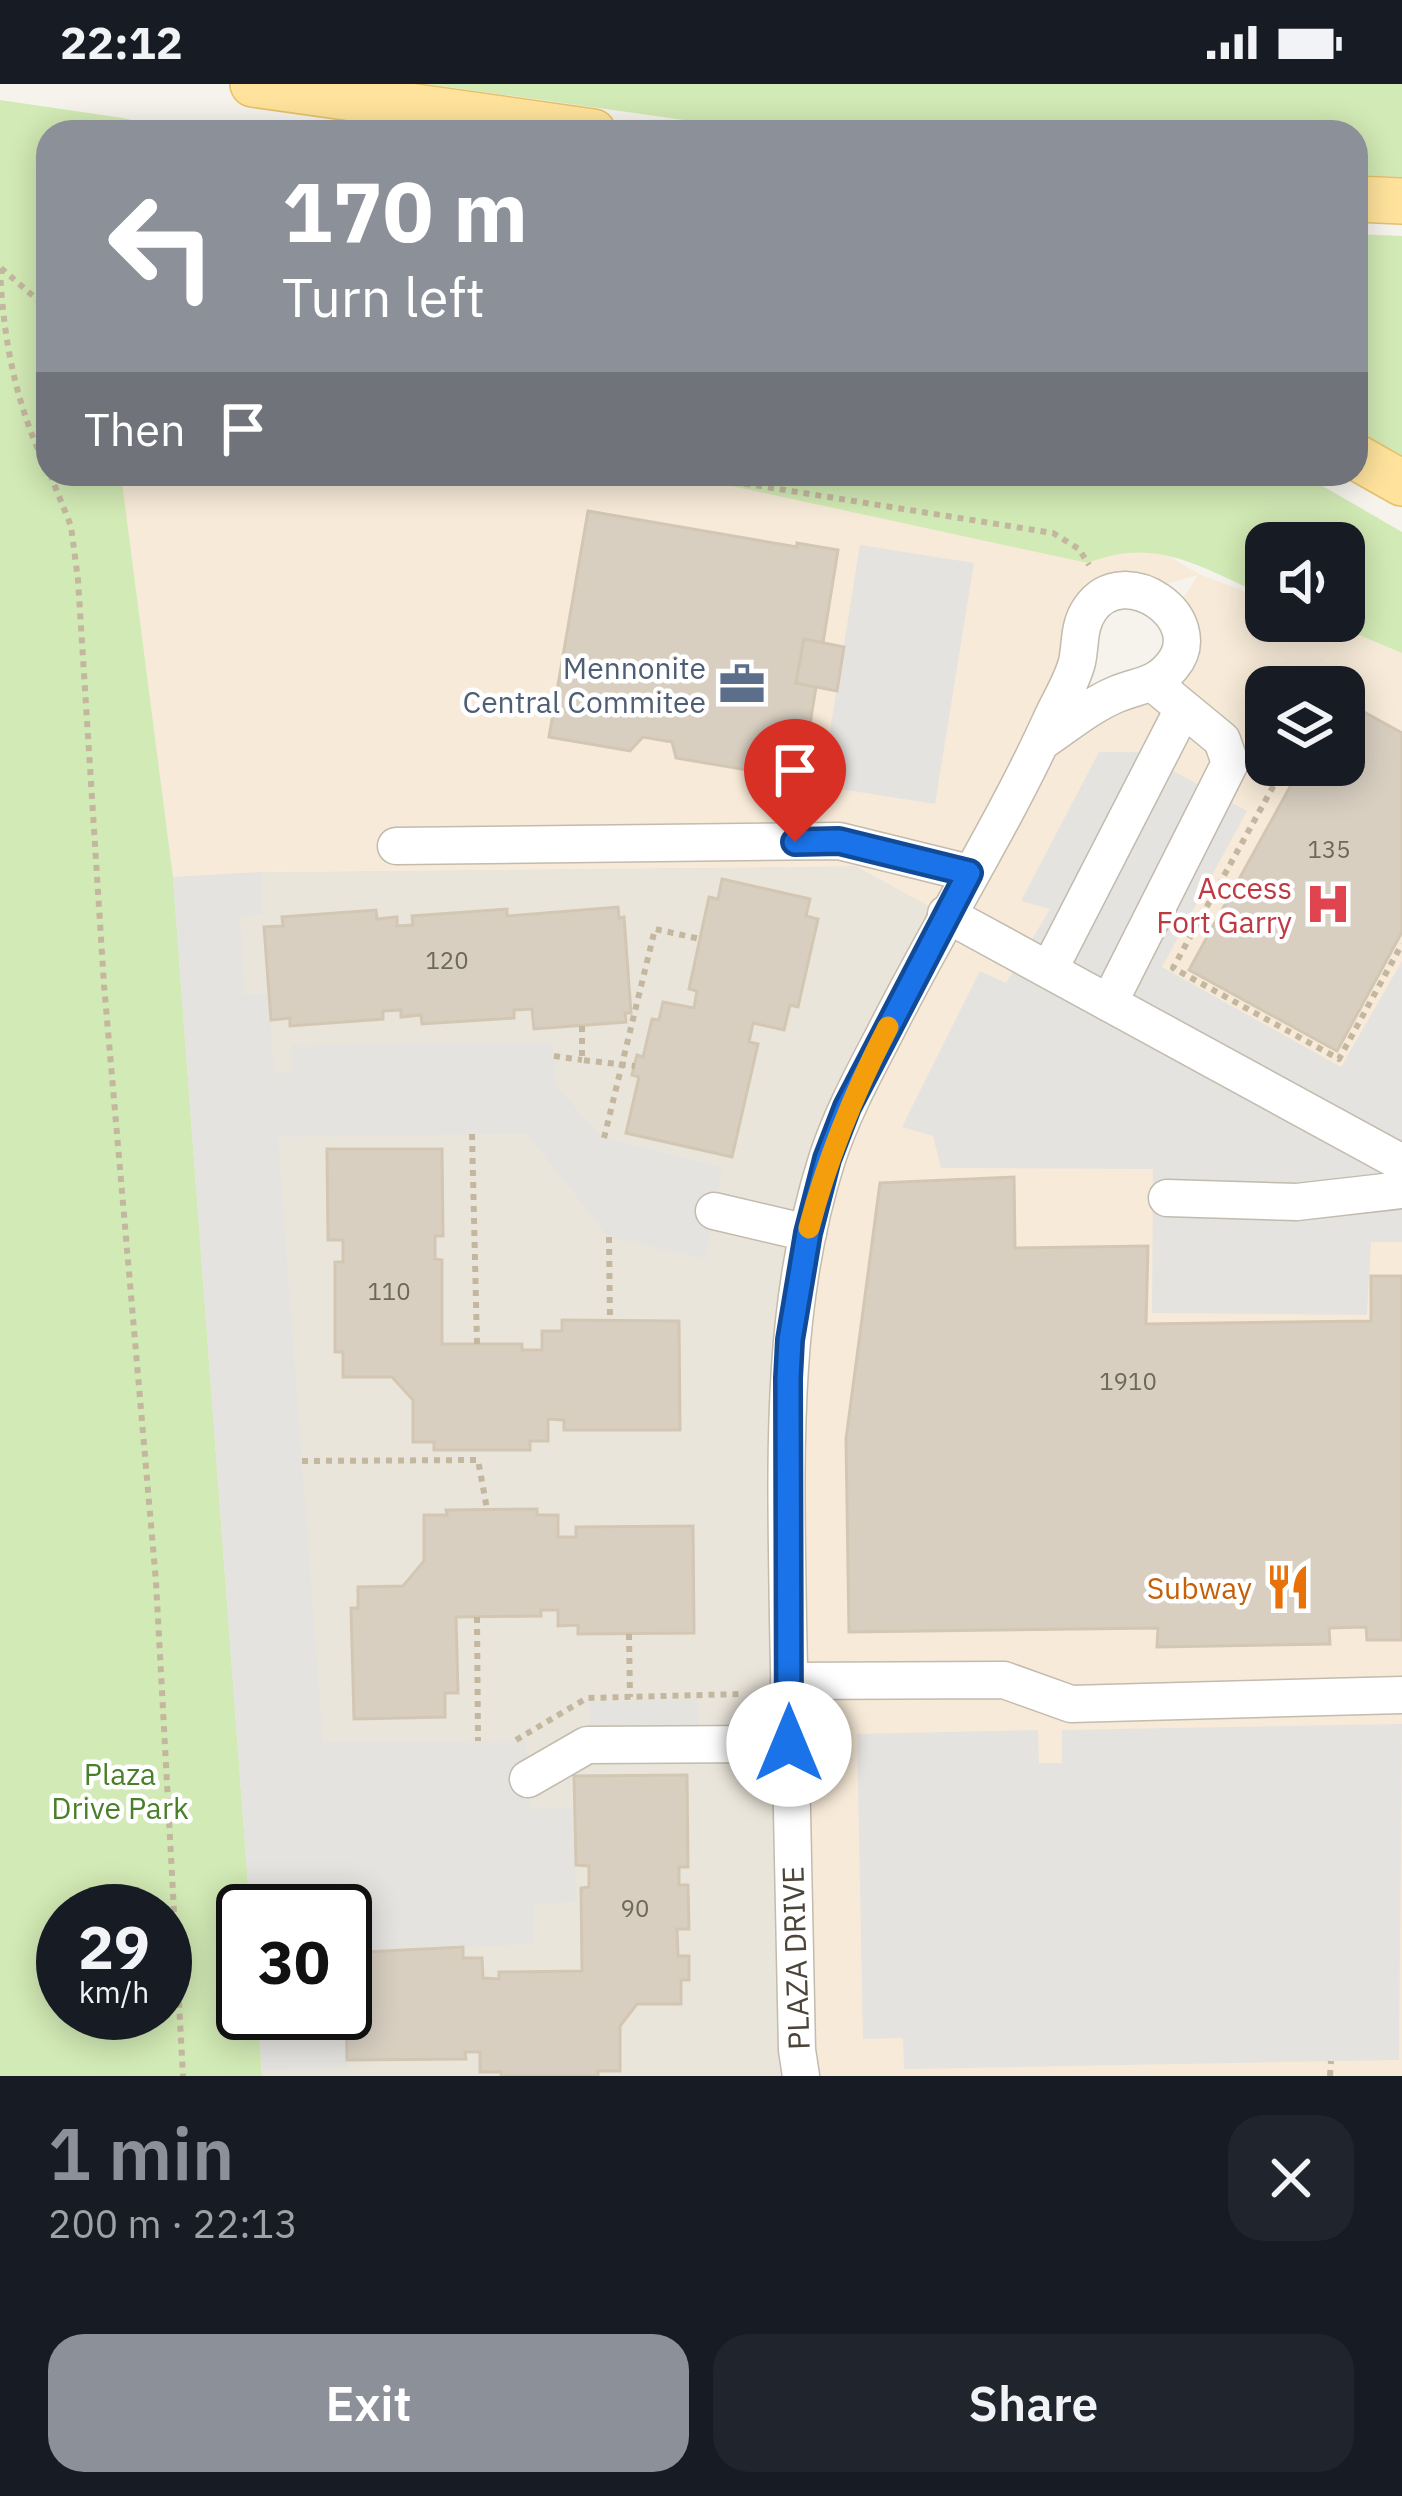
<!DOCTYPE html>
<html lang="en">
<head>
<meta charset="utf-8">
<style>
	:root { --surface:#171b24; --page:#20242c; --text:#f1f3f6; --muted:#9ea1a6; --accent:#8c9099 }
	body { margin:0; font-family:"IBM Plex Sans",sans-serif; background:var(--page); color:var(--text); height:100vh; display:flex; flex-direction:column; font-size:45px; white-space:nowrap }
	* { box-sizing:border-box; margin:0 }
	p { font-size:39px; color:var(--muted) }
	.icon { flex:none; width:66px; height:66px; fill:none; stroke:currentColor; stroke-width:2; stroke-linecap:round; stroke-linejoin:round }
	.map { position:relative; height:1992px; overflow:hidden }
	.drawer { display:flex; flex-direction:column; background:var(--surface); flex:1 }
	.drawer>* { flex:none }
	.top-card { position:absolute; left:36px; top:36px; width:1332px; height:366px; border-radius:36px; box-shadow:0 6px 30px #0003; background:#8c9099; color:#fff; overflow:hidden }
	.tools { position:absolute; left:1245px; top:438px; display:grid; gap:24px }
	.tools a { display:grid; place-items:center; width:120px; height:120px; border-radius:24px; background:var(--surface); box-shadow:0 6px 30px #0003; font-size:60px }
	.speed { position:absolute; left:36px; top:1800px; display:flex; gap:24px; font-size:60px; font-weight:700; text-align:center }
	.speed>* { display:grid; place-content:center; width:156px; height:156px; border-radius:50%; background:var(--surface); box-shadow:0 6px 30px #0003; line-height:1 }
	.speed small { font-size:30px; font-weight:400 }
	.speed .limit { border:6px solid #111; border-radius:18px; background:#fff; color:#111 }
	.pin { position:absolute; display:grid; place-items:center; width:102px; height:102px; color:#fff; margin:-123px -51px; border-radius:50% 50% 50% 0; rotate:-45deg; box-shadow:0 0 12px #0007 }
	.pin .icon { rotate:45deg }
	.me { position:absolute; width:132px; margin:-66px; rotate:0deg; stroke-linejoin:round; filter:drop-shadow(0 0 9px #0008) }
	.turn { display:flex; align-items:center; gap:42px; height:252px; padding:0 48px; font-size:54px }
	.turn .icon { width:156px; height:156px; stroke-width:2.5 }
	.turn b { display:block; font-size:84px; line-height:102px }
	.then { display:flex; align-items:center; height:114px; padding:0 48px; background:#0003; gap:24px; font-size:45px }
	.round { display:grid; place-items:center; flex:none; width:126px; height:126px; border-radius:36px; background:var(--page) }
	.summary { display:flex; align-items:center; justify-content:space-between; height:204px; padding:0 48px }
	h1 { font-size:72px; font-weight:600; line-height:90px; color:var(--accent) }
	.button { display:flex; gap:24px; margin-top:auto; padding:24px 48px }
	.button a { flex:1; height:138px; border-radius:36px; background:var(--accent); color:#fff; font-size:48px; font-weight:600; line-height:138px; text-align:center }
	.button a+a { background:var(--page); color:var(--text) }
	.status { display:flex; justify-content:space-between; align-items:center; height:84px; padding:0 60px; background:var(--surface); direction:ltr }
	.status svg { height:33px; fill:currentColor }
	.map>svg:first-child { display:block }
</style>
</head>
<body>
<div class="status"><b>22:12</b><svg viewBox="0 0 49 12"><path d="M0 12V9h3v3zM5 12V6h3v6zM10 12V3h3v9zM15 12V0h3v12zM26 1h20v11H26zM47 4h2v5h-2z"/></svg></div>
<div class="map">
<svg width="1402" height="1992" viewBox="0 0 1402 1992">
	<rect width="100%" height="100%" fill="#f6f3ec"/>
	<path fill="#eae5da" d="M856,782l90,48 -147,1162h-537l-4,-63h87v-102h-95l-77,-1034 88,-5z"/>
	<path fill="#f7ead8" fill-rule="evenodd" d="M121,390h585l382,89 31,-12 45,2 35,21 67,26v21h57l79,32v1423h-603l-14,-624 23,-219 137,-318 -89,-49 -595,6 -88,5zM1198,491l-24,38 -20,71 -113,56 66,-146 35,-3zM1266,603h78v78h-78z"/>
	<g fill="#d2eab5" fill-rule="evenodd">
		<path d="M427,0h975v93l-46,-2v-43h-587z"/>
		<path d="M0,16l123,18 61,14h-136v342h73l52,403 77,1034h-7v102h15l4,63h-262zM165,1827v102h-102v-102z"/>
		<path d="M1356,150l46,2v222l-46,-26z"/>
		<path d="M676,390h626l100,58v121l-77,-32h19v-78h-78v53c-63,-27 -109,-61 -178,-33z"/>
	</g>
	<g fill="#e5e3e0">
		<path d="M860,461l114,18 -39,241 -114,-18z"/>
		<path d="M1099,668h40l108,59 -85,156 179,100 61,-106v281h-31l-4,73 -215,-2 1,-144 -212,-1 -8,-32 -31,-9 78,-156 26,12 44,-74 -29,-8z"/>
		<path d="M261,788l2,42 -23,2 4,78h25l5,79 19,-1 -2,-27 262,-2 3,43 46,51 120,30 -17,93 -98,-24 -80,-102 -249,3 45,605 203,-1 4,68 43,-1 4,94 -44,3 2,39 -190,9v-42h-95l-77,-1034z"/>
		<path d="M698,1615l1,34 -109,3 -1,-34z"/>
		<path d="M1402,1640l-3,336 -495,9 -1,-31 -40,1 -6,-305 181,-4 1,33h23v-33z"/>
		<path d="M258,1929h87l2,55 -85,2z"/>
	</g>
	<g fill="#d8cfc1" stroke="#d3c7b4" stroke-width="3">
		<path d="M588,427l209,36v-4l41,7 -15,93 -19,-4 -8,44 20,4 -15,92 -125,-21 -4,-16 -29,-5 -13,14 -81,-14z"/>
		<path d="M804,555l40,8 -7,44 -41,-8z"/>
		<path d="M1344,617l58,32v199l-65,119 -148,-81 113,-205h42z"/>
		<path d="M722,795l88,20 -4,17 12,3 -20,88 -8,-2 -6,25 -31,-7 -4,19 9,2 -26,113 -106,-24 13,-56 -7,-2 5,-20 6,2 9,-38 7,1 4,-18 31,6 3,-17 -8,-2 20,-92 9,2z"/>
		<path d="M618,823l1,11 5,-1 7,96h-6l1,9 -92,7 -2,-20 -18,1v8l-92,6 -1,-9 -20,2v-7l-18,1v8l-93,7v-8l-19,2 -7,-93 19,-1 -1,-9 94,-7 1,9 20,-2v9l16,-1 -1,-9 95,-7v7z"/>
		<path d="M327,1065h115l1,87h-8v23l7,1v84h80v6h20v-19h20v-11l117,1 1,109h-116v-10l-16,-1v22h-18v9h-96v-8h-21v-42l-21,-23h-49v-25h-8v-90h8v-22h-15z"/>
		<path d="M1014,1093l1,71 133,-2 -2,78 225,-3v-45h31v364h-35l-1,-13 -37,1 1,16 -173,3 1,-19 -309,4 -3,-193 34,-256z"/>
		<path d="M537,1425v6h21v22h18v-10l117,-1 1,107 -116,1v-9l-20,1v-16h-17v6l-85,1 2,76h-13v24l-91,2 -3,-111h7v-21l45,-1 21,-25v-46h23l-1,-5z"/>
		<path d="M687,1691l1,92h-9v18h9l1,44h-12l1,27h11v24h-8v24h-44l-17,22v45h-22v5h-97v-4h-21v-20h-15l1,7 -119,1 -2,-107 118,-6v11h19l1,20 16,1v-7l83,-1 -1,-83 8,-1v-21l-13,-1 -2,-89z"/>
	</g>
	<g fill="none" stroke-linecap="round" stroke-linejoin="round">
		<g stroke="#c2bbae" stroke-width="39">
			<g id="minor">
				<path d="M396,762l443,-5 130,32"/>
				<path d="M946,830l456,249"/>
				<path d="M1049,886l134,-261"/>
				<path d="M1109,919l121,-240 -8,-23 -68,-56"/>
				<path d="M1167,1114l130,4 105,-12"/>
				<path d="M714,1127l94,22"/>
				<path d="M789,1597l215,-1 67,24 331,-9"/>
				<path d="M528,1695l59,-34 202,-1"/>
				<path d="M801,1992l-4,-26c-4,-143 -7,-286 -9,-429 -2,-155 -9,-312 39,-462 14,-43 36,-84 57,-124 53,-106 118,-207 167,-315 8,-18 21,-38 26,-58 4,-18 1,-36 13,-53 34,-50 121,10 82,57 -16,20 -33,19 -55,28 -27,11 -53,33 -77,49"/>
			</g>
		</g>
		<g stroke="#e6c16a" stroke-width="48">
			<g id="major">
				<path d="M253,0l340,48"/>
				<path d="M1356,115l46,2"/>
				<path d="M1356,373l46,26"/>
			</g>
		</g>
		<g stroke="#c4b79f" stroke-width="6" stroke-dasharray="6 6" stroke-linecap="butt">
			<path d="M0,184c3,71 16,139 48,203"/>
			<path d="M1,184l47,41"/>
			<path d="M50,390l21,52 7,54 26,405 52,597 27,494"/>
			<path d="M685,390l368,59 26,16 10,16"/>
			<path d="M1285,681l-112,203 166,91 63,-115"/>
			<path d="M582,942v34l53,6"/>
			<path d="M554,972l28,4"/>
			<path d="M472,1050l5,210"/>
			<path d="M604,1054l51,-209 45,10"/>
			<path d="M609,1153l1,83"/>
			<path d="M302,1377l176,-1 9,49"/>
			<path d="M477,1533l1,124"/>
			<path d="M629,1550l1,63"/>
			<path d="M516,1656l71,-42 154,-4"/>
			<path d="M1330,1992l1,-15"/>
		</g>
		<use href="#minor" stroke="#fff" stroke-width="36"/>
		<use href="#major" stroke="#ffe39c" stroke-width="45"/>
	</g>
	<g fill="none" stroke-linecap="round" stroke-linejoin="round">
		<g stroke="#114b97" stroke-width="30">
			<path id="route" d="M789,1660l-1,-366 2,-38 18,-107 19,-74 20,-52 122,-234 -130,-32 -44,1"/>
		</g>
		<use href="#route" stroke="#1a73e8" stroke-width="21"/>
		<path stroke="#f59e0b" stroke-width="21" d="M809,1144c19,-72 45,-135 79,-201"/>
	</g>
	<defs>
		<g id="office-bare" transform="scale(3.6)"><path d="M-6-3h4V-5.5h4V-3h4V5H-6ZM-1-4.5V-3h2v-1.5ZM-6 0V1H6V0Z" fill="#5c6f8a" stroke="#fff" stroke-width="2.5" paint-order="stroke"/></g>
		<g id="hospital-bare" transform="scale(3.6)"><path d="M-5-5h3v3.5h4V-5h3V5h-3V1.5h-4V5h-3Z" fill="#e0444e" stroke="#fff" stroke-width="2.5" paint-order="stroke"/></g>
		<g id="restaurant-bare" transform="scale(3.6)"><path d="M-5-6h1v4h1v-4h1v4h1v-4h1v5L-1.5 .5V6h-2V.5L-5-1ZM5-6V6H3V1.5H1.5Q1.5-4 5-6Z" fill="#e8710a" stroke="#fff" stroke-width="2.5" paint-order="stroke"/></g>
	</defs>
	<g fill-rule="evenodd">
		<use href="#office-bare" x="742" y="600"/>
		<use href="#hospital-bare" x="1328" y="820"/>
		<use href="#restaurant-bare" x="1288" y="1503"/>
	</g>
	<g text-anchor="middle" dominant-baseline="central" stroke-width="9" stroke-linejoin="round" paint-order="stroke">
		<g font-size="24" fill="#6e675b">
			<text x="1329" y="765">135</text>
			<text x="447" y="876">120</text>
			<text x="389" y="1207">110</text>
			<text x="1128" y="1297">1910</text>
			<text x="635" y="1824">90</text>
		</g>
		<g font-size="30" fill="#4e5e75" stroke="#fff" text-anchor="end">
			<text x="706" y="583">Mennonite<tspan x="706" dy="34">Central Commitee</tspan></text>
		</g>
		<g font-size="30" fill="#be3a42" stroke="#fff" text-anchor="end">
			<text x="1292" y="803">Access<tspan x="1292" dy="34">Fort Garry</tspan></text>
		</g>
		<g font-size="30" fill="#c56008" stroke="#fff" text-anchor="end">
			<text x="1252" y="1503">Subway</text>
		</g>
		<g font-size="30" fill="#4a7f2a" stroke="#fff">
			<text x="120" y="1689">Plaza<tspan x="120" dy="34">Drive Park</tspan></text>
		</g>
		<g font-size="30" fill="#4b4439" stroke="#fff">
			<text transform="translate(795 1874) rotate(-92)">PLAZA DRIVE</text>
		</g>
	</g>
</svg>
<div class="tools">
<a><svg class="icon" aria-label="sound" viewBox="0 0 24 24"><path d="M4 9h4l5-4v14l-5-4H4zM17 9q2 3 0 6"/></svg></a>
<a><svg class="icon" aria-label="layers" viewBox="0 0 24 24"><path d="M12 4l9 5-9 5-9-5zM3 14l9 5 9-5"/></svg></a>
</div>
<div class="speed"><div>29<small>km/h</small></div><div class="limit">30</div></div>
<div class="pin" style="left:795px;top:758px;background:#d93025"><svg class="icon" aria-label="arrive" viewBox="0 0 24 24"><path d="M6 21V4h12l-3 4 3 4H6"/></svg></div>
<svg class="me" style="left:789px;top:1660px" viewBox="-20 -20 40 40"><circle r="19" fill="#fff"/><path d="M0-13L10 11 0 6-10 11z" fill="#1a73e8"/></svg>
<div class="top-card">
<div class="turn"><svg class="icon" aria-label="left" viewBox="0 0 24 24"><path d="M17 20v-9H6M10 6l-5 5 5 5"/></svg><div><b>170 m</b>Turn left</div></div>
<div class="then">Then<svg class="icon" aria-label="arrive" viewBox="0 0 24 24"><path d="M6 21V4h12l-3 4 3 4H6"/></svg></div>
</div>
</div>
<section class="drawer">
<div class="summary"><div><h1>1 min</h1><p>200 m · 22:13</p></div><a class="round"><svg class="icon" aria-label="close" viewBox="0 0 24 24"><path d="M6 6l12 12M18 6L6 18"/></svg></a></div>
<div class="button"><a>Exit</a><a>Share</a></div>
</section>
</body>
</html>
